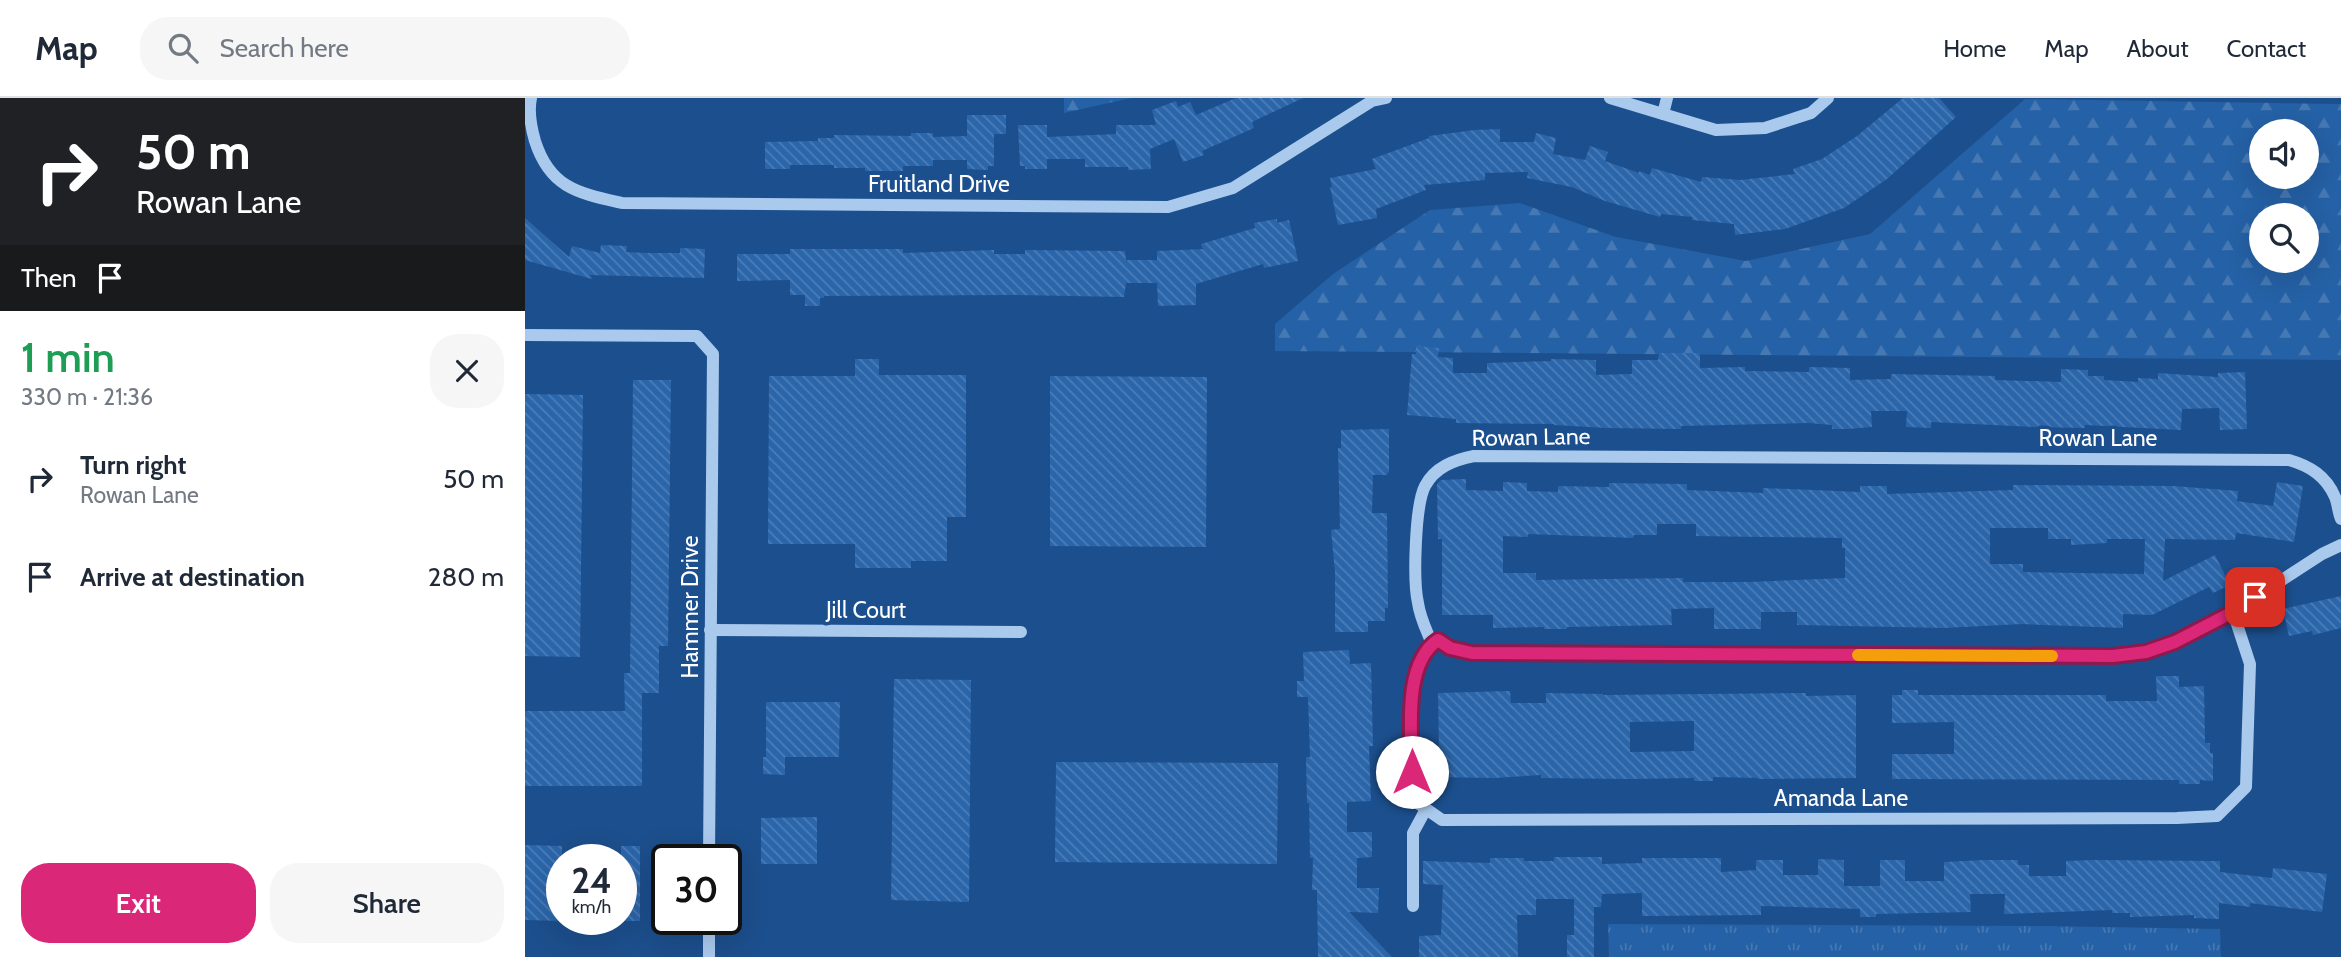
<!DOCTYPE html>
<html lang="en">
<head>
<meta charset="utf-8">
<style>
	:root { --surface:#fff; --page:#f6f6f7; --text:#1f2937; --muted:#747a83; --line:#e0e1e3; --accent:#db2777 }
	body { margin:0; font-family:Cabin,sans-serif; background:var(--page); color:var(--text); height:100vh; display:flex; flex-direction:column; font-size:26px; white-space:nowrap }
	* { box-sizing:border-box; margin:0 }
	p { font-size:23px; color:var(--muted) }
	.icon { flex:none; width:38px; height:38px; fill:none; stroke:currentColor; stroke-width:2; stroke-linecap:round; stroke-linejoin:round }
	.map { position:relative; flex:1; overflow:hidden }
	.panel { display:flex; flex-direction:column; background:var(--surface); width:525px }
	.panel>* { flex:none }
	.banner { background:#202124; color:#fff; overflow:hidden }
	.controls { position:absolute; left:1724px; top:21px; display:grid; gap:14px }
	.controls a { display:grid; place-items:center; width:70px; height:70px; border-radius:50%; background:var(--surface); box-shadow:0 7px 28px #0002; font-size:35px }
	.speed { position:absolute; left:21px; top:746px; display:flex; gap:14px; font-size:35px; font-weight:700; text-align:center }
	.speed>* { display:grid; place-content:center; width:91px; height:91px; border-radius:50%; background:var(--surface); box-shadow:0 7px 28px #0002; line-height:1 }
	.speed small { font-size:18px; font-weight:400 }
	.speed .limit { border:4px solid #111; border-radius:10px; background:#fff; color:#111 }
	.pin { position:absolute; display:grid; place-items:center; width:60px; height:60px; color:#fff; margin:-30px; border-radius:14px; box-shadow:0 4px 10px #0006 }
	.me { position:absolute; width:77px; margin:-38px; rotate:0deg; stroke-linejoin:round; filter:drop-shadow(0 0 5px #0008) }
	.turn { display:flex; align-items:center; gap:24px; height:147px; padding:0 21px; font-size:32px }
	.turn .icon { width:91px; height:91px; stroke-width:2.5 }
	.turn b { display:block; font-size:49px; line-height:60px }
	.then { display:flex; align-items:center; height:66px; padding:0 21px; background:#0003; gap:14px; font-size:26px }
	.round { display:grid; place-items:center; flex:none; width:74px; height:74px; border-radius:28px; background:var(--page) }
	.head { display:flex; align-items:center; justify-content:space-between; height:119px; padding:0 21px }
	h1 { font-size:42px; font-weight:600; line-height:52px; color:#1e9e55 }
	.primary-button { display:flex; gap:14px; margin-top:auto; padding:14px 21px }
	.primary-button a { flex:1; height:80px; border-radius:28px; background:var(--accent); color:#fff; font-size:28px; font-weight:600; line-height:80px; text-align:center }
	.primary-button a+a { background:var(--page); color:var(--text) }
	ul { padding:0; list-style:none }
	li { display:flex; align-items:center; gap:21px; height:98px; padding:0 21px }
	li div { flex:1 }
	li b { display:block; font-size:26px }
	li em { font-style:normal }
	header { display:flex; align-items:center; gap:42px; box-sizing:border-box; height:98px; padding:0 35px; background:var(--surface); border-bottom:2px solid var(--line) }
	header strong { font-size:33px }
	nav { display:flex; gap:38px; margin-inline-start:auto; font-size:24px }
	.search { width:490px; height:63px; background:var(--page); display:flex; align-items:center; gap:18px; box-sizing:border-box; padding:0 24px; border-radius:28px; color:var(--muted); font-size:26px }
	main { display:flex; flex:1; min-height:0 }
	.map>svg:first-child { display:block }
</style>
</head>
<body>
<header>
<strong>Map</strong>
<div class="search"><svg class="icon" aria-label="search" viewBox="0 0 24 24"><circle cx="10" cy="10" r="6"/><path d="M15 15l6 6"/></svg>Search here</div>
<nav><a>Home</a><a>Map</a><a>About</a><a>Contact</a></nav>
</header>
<main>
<section class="panel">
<div class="banner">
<div class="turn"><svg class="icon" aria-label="right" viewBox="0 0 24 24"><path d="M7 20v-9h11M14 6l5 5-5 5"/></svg><div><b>50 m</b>Rowan Lane</div></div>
<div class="then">Then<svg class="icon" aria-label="arrive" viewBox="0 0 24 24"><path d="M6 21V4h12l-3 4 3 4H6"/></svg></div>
</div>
<div class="head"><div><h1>1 min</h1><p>330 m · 21:36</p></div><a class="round"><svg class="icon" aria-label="close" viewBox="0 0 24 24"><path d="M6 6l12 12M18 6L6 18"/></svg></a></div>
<ul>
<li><svg class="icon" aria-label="right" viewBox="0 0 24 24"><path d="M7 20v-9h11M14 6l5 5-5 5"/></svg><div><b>Turn right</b><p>Rowan Lane</p></div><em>50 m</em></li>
<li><svg class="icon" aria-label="arrive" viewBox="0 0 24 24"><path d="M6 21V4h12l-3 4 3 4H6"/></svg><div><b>Arrive at destination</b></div><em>280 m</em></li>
</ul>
<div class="primary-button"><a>Exit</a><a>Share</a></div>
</section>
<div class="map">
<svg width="1816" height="859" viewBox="0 0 1816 859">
	<defs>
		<pattern id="grass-tufts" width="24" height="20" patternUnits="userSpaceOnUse" patternTransform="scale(1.75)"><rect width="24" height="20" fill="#2561a6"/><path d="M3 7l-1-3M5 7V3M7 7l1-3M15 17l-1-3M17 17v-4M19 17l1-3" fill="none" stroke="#4679b3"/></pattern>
		<pattern id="forest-firs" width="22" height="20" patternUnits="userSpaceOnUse" patternTransform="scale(1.75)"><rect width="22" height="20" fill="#2561a6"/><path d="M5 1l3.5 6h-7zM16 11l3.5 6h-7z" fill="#4679b3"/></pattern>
		<pattern id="building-back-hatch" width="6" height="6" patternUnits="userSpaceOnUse" patternTransform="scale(1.75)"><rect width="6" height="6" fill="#2b66ab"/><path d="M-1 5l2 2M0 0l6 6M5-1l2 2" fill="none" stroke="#4b7db8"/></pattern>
	</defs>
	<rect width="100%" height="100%" fill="#1c4f8d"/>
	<path fill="url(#grass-tufts)" d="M1083,826l439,2 173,3 1,28h-612z"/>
	<g fill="url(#forest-firs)" fill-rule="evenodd">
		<path d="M539,0h67l-67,15z"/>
		<path d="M1500,1l316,5v256l-1066,-9v-27l58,-50 97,-64 90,-7 96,34 130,24 124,-27zM1736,33h46v46h-46zM1736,117h46v46h-46z"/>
	</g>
	<g fill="url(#building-back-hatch)" fill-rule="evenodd">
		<path d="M711,0h67l-51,24 2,6 -52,23 2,4 -21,7 -9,-23 -24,10 1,20 -23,1v-3h-43v-8h-38v10h-22v-3h-5l-2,-41h29v12l69,-3v-9h40l-4,-15 24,-9 2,6 12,-5 6,13z"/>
		<path d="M1378,0h36l17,19 -69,62 -43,29 -59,21 -50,6 -1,-11 -42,-4v-3l-31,-3 -1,3 -55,-16 -33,-14 -45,-9 1,-6 -43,1v7l-61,5 2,5 -50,19 1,9 -39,7 -8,-38h2l-2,-9 46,-9 -4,-10 57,-21v-2l46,-6 25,-1v13h34l2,-9 20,5 -3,16 32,6 5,-14 18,6 -3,9 34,12v-2l11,4 2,-7 49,14 1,-5 38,3 55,-6 -2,-5 29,-10 35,-23z"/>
		<path d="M442,17h39v19h-12v32h-6v4l-21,-1v-9h-34v6h-30v5h-38v-3h-31v-3h-44v4h-25v-27l53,-1v-3h16v-3l77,1v-3h22v4l34,-1z"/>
		<path d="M0,120l44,39 3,-11 28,7 1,-8 26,1 -1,6 20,1h34v-5l25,1 -1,29 -115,-3 4,4 -5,-1 -63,-18z"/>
		<path d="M752,121v4l12,-3 9,41 -34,7 -1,-4 -67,20v21l-38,1 -1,-23h-31l-2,14 -111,-2 -189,1v2h-4v8h-15v-11h-15v-15l-53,1v-27h53v-5h113v4l91,-3v4h31v-4l100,1 1,9h31v-9l46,-2 -2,-5 54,-16 -1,-5z"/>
		<path d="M891,248l23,2 -1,9 15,1v15h34v-10l64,-2v-2l45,1v15l36,-1v-14h26l1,-7h41v15l45,-1v4l64,1v-5l41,1v12l41,-1v-5l104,2v4l66,2v-13l27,1v6h16v4l34,2v-4l20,1v-6l60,4v-4l27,-1 2,57 -27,1 -1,-22 -37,1 -1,21 -96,-5v3l-51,-1 -103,-5v6l-25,-1 1,-16h-36l1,16 -25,2h-15v-4l-24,-2 -127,3v3l-75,-1 -52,-3v-1l-98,-1v-4l-49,-4 5,-61h4z"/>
		<path d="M330,261h24v16h87v142h-19v44h-36v7h-56v-24h-87l1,-168h86z"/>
		<path d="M525,278l157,1 -1,170 -156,-1z"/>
		<path d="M108,282h38l-3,266h-9v47h-17v93h-117v-75h100l-1,-38h6z"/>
		<path d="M0,296l58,1 -3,262 -55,-1z"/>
		<path d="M864,331v42l-2,4h-14l-1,38h15l1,95h-3v13h-17v11h-33v-60l-4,-42 9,-1 -2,-81h3v-18z"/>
		<path d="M941,381v11l37,1v-9l24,1v8l31,1v-6l51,1v-4l78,1v6l76,3v-5l97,4v-6h27v8l126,-4v-5l160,1 65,5 -1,10 36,5 4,-24 26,4 -9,56 -58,-9 -1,7 -70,-1 -2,42 52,-26 15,30 -17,8 -4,-6 -57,28 -29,-1v14l-101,-4 -78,4 -147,-3v-13h-36v17h-47v-21l-43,1 1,16 -105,2v2h-23v-2l-51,1v-13h-51v-76h-4l-1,-55 4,-4zM1132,426h39v12l146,2v10h3v30l-96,4h-66v-4l-147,2v-7h-33v-37l25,1v-3l105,4 1,-3h23zM1465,430h58v11h23v6l36,-2v-4h38l-1,35 -121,-2v-8h-33z"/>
		<path d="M1816,498v32l-28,7 -1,-4 -23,5 -6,-27z"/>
		<path d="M824,552l1,14 21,-1 2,83h-4l2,55 -24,1v30h25v25l-15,1v30h22l-1,25 -29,-1 43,45h-74l-1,-67h-5l1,-32h-3l-1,-55h-2l-1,-46h4l-2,-60h-11v-16h7l-1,-29z"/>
		<path d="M1631,578h23v11l25,-1 1,57h5v10h3v28l-13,-1v4h-21v-4l-287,-1v-25h62v-32l-62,1v-28h10v-5h16v5h188v6h51z"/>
		<path d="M369,581l77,1 -2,222 -78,-2z"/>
		<path d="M985,593l1,12h35v-10l57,1v1l203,-2v3l50,-1v83l-98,1v-1l-45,-1v4h-19v-3l-65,1 -88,-1v-3l-46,3 -60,-1v-28h4l-1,-56zM1169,623v30l-64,1v-30z"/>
		<path d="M241,604h74l-1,55h-54v18l-22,-1v-17h3z"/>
		<path d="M531,664l222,1 -1,101 -222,-2z"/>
		<path d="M292,719v47h-56v-46z"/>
		<path d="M0,747l37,1v75l-37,-1z"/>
		<rect x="96" y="748" width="19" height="75"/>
		<path d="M1029,759h48v7l40,-1v-5h79v14l35,-2v-10h27v15h35v-16l26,1v26h36v-26h25v21h39v-19l41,-2h33v5h11v11h37v-15l26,-1 128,1v11l52,6 1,-10 54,6 -5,38 -72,-9v4l-31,-4v16l-25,-1v-3l-64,2v-4h-18v-3l-108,4 1,-20h-35l1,18 -95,2v3h-16v-8l-99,-3v9l-119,1v-23l-40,1 -1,13h-7v50h-27v-22h7v-36h-38v16h-19l1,42h-99v-21l22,-1 2,-50 -20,-1v-23l67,2v-5h34v3h30z"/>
	</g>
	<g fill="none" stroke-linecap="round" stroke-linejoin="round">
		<g stroke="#a9c9ed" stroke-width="12">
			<path d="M6,0c-3,14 0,29 4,43 15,47 43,52 87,62l546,4 65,-19 139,-87 14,-3"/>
			<path d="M1085,0l106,32 49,-2 46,-15 17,-15"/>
			<path d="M1138,16l4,-16"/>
			<path d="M0,237l172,1 16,18 -4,505"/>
			<path d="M185,532l311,2"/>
			<path d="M907,546l-12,16 -7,29 -1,110 30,21 735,-2 40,-2 29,-29 4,-123 -17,-52"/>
			<path d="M907,546c-5,-13 -12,-26 -14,-41 -5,-22 -3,-98 7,-117 10,-19 29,-26 49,-30l815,4c21,6 37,16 46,37 3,7 3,15 6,22"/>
			<path d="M907,546l6,-4 11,7 23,6 641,3 33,-4 29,-10 58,-30 89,-58 19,-9"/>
			<path d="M888,808v-73l13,-24"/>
			<path d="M184,859v-38"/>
		</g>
	</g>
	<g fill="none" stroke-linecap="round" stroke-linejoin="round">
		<g stroke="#8e194d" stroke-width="18">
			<path id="route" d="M887,674c0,-38 -10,-108 26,-132l12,8 22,5 641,3 33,-4 29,-10 58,-30 22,-15"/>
		</g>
		<use href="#route" stroke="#db2777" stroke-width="12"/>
		<path stroke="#f59e0b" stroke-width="12" d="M1333,557l194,1"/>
	</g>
	<g text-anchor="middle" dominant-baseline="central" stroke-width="7" stroke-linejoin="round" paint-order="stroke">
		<g font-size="23" fill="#fff" stroke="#1c4f8d">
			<text x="414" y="86">Fruitland Drive</text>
			<text transform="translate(1006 339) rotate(-1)">Rowan Lane</text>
			<text x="1573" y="340">Rowan Lane</text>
			<text transform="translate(165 509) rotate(-90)">Hammer Drive</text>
			<text x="341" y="512">Jill Court</text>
			<text x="1316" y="700">Amanda Lane</text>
		</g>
	</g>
</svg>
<div class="controls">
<a><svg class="icon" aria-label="sound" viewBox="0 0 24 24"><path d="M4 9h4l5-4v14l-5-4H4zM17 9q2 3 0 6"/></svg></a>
<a><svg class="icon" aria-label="search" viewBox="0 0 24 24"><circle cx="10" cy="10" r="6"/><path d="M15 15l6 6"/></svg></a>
</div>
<div class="speed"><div>24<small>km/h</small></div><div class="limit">30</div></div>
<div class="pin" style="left:1730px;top:499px;background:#d93025"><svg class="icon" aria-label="arrive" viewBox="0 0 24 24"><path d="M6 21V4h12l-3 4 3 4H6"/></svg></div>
<svg class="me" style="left:887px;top:674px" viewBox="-20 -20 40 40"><circle r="19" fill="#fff"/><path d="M0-13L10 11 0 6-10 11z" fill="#db2777"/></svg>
</div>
</main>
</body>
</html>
